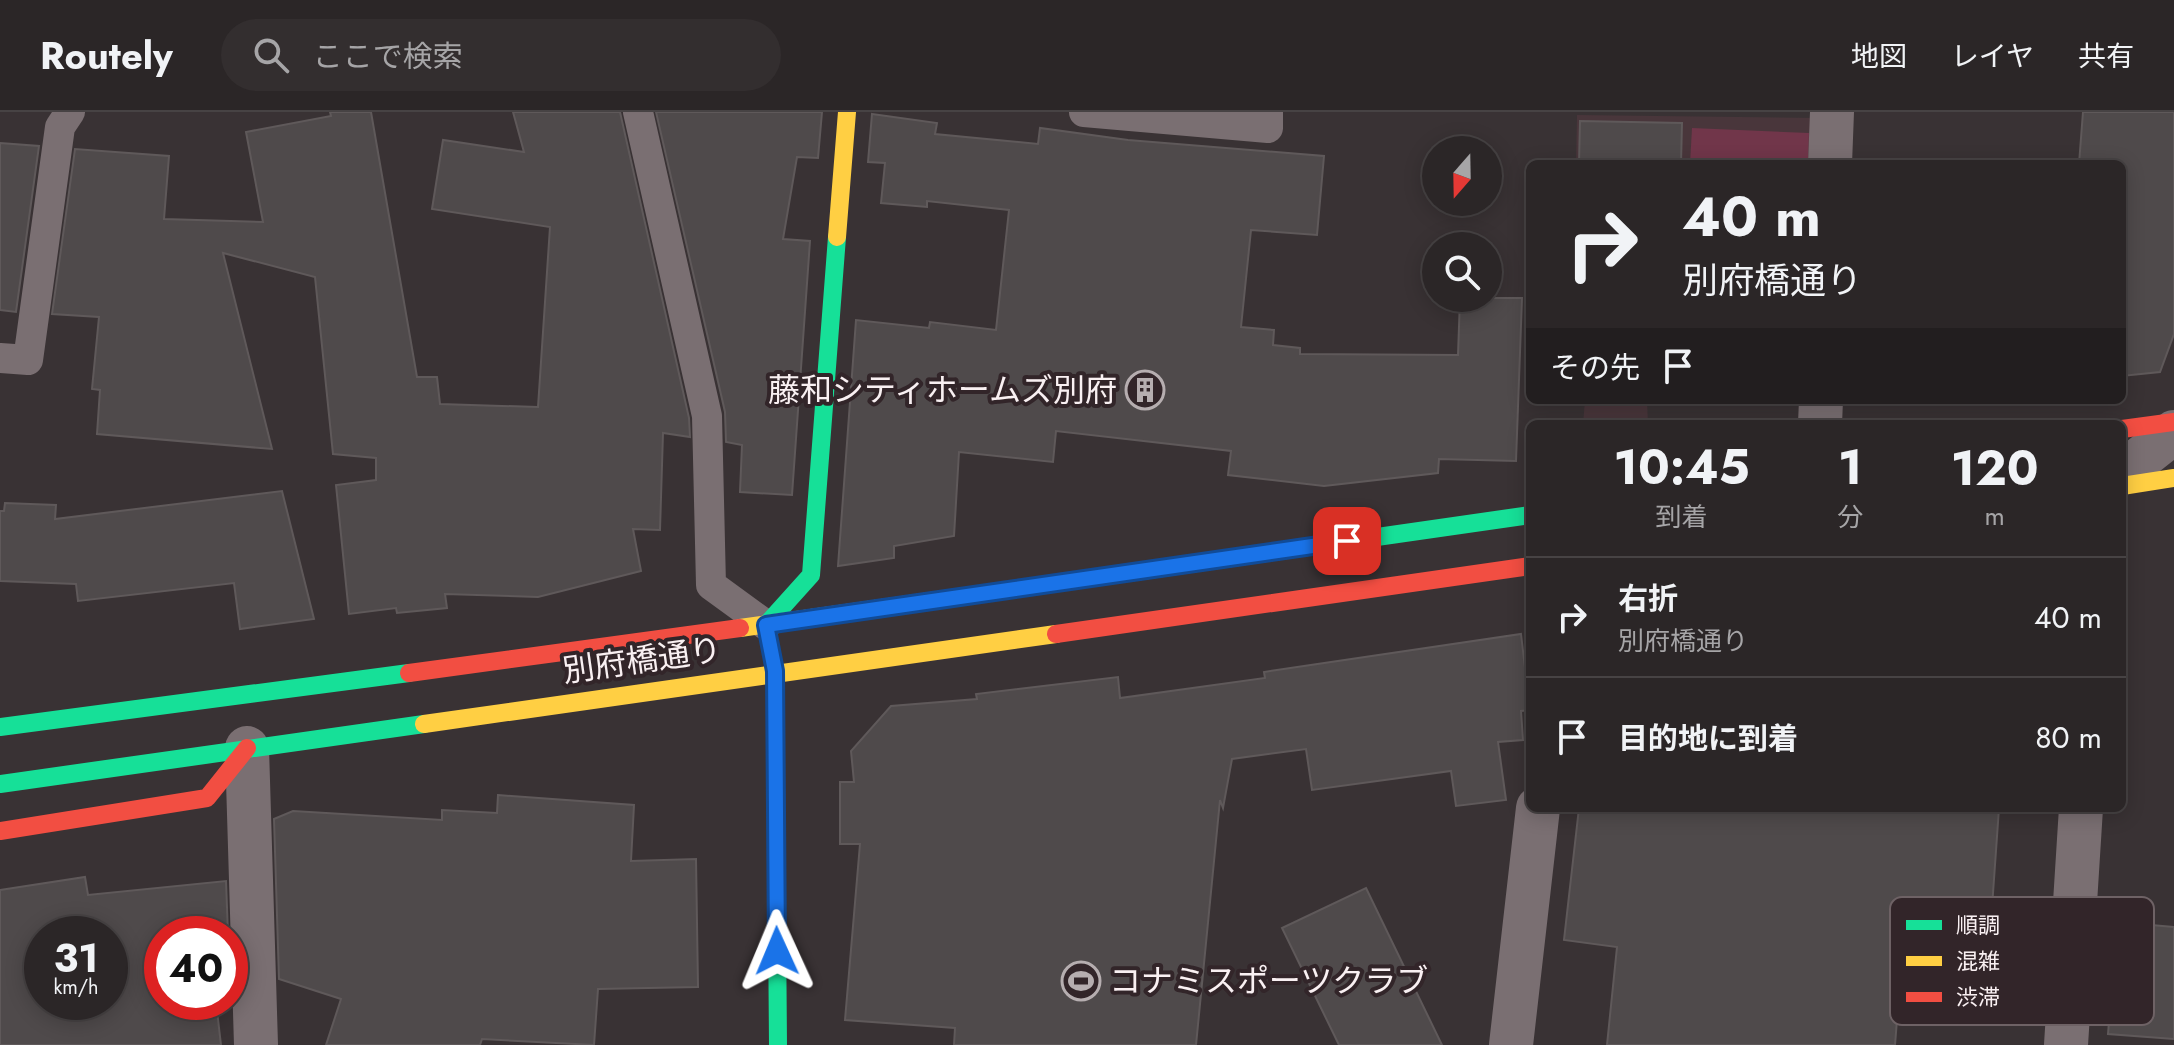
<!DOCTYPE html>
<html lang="ja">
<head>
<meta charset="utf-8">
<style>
	:root { --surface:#2b2627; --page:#332e2f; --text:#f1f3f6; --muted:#a6a5a7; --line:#474344 }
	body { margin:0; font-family:Jost,"Noto Sans JP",sans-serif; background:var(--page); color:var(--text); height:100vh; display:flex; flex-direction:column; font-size:30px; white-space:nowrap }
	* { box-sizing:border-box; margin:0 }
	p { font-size:26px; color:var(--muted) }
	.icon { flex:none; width:44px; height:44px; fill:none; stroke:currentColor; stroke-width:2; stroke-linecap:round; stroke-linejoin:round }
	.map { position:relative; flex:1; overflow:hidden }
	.sheet { position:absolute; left:1526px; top:308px; width:600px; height:392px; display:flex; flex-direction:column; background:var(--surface); border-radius:12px; box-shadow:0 4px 20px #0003,0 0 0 2px var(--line) }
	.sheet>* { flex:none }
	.guide { position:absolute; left:1526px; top:48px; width:600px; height:244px; border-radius:12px; box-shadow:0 4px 20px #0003,0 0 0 2px var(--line); background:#2b2627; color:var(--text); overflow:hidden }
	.needle { width:52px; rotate:200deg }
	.tools { position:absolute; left:1422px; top:24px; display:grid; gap:16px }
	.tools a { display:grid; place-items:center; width:80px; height:80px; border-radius:50%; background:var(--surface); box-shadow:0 4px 20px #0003,0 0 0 2px var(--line); font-size:40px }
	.speed { position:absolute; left:24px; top:804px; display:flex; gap:16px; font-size:40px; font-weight:700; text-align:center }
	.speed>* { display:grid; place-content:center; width:104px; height:104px; border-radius:50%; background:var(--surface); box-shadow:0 4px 20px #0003,0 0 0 2px var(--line); line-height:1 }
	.speed small { font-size:20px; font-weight:400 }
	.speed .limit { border:12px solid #d22; background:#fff; color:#111 }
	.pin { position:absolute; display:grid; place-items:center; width:68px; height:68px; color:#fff; margin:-34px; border-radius:16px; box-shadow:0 4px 12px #0006 }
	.me { position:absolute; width:88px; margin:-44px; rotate:359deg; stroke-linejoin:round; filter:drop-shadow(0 0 6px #0008) }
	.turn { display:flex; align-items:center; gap:28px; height:168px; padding:0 24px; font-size:36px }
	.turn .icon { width:104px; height:104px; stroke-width:2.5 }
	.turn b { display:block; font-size:56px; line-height:68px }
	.then { display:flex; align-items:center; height:76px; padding:0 24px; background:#0003; gap:16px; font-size:30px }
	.eta { display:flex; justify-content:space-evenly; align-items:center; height:136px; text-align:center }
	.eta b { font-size:48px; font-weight:700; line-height:56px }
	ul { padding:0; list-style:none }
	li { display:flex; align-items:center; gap:24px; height:120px; padding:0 24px; border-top:2px solid var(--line) }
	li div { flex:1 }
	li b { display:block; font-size:30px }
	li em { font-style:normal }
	header { display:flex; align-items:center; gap:48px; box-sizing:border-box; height:112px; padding:0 40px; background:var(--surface); border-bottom:2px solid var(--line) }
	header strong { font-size:38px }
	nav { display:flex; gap:44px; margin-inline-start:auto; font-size:28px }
	.search { width:560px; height:72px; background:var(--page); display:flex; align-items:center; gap:20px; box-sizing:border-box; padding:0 28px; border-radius:44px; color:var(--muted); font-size:30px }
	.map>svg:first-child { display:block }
</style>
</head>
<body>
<header>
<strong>Routely</strong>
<div class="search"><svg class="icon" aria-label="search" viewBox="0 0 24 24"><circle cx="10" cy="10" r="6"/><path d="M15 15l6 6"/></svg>ここで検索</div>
<nav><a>地図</a><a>レイヤ</a><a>共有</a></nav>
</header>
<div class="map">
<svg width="2174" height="933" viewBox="0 0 2174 933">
	<rect width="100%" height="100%" fill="#393234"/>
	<g fill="#49363b">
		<path d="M1577,3l243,3 -3,46h-241z"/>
		<path d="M1585,288h62l1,24h-65z"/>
	</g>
	<path fill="#71364a" d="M1692,16l117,5 -1,31h-118z"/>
	<g fill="#4f4a4b" stroke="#5f595a" stroke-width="2" fill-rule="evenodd">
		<path d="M330,0h41l46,265h20l3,27 98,3 12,-180 -118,-18 11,-69 81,12 -11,-40h107l69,306 1,19 -27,-4 -3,97 -27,-1 8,42 -103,26 -93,-3 2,14 -50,5 -1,-5 -47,6 -13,-129 40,-5v-22l-43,-4 -18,-177 -92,-24 49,196 -175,-15 3,-44 -8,-1 7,-72 -47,-3 23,-165 94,7 -5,63 99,3 -17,-90 85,-16z"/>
		<path d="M656,0h166l-4,46 -21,-1 -14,82 27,2 -18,254 -52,-3 2,-47 -16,-3 -1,-30z"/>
		<path d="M2083,0h91v222l-14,38 -38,4v-212h-43z"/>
		<path d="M872,2l65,9 -2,11 103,10 2,-16 88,12 196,16 -7,79 -66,-5 -10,97 33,3 -1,15 27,3v6l158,1 2,-57h62l-6,163 -77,-2 -1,14 -114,13 -96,-11 3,-24 -175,-20 -3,31 -94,-10 -5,84 -60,10v12l-56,8 18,-246 73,8 1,-6 66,8 13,-120 -82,-9v6l-46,-4 4,-40 -17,-1z"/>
		<path d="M1580,9l102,2 -1,41h-102z"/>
		<path d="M0,31l39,3 -23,166 -16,-2z"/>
		<path d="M282,379l32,128 -74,10 -6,-46 -156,18 -2,-17 -76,-3v-70h4l1,-8 51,2 -1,14z"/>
		<path d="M1521,522l9,76 -9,1 2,29 -25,2 8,58 -50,6 -5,-35 -139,19 -6,-41 -74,10 -9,49 -3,-8 -24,245h-242l1,-17 -110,-8 15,-176h-20v-62h14l-3,-31 40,-45 86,-7 -1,-5 142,-17 2,21 145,-20 -1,-6z"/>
		<path d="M498,683l136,10 -3,56 65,-2 2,128 -100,2 -4,56 -112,-6 -2,6h-154l15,-46 -62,-20 -5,-160 19,-8 149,9v-10l55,3z"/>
		<path d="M1579,696h420l-10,142 -86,-6 -8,101h-288l10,-98 -53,-7z"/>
		<path d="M85,765l3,18 138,-14 2,53h-66v68h54l5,43h-221v-155zM42,822h68v68h-68z"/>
		<path d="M1366,776l76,157h-103l-57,-117z"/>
		<path d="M2117,810l57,5v112l-66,-5z"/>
	</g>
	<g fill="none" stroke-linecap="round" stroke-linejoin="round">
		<g stroke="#7a6f72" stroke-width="30">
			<path d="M638,0l69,304 4,169 55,40"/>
			<path d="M1084,0l184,16v-16"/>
			<path d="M0,246l28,2 32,-233 10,-15"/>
		</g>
		<g stroke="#7a6f72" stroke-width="44">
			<path d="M1830,52l2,-52"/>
			<path d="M1820,312l1,-24"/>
			<path d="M2122,361l52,-41"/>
			<path d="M247,636l9,297"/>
			<path d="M1511,933l27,-237"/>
			<path d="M2066,933l15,-237"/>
		</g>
		<g stroke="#16e098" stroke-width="18">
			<path d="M1148,458l382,-55"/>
			<path d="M0,615l409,-54"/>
			<path d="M0,672l424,-60"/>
			<path d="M778,933l-3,-374 -9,-46 45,-50 26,-338"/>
		</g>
		<g stroke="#ffcf43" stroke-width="18">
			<path d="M837,125l10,-125"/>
			<path d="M2122,374l52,-8"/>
			<path d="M740,516l408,-58"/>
			<path d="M424,612l632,-90"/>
		</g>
		<g stroke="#f24e42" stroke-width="18">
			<path d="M2122,317l52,-7"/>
			<path d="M1056,522l474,-68"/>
			<path d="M409,561l331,-45"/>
			<path d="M0,719l207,-33 40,-50"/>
		</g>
	</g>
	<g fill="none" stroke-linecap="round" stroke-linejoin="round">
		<g stroke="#114b97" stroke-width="20">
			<path id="route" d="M777,839l-2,-280 -9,-46 581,-84"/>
		</g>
		<use href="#route" stroke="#1a73e8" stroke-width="14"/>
	</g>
	<defs>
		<g id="building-ring" transform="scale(2)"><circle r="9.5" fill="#322529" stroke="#b6aeb0" stroke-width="1.5"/><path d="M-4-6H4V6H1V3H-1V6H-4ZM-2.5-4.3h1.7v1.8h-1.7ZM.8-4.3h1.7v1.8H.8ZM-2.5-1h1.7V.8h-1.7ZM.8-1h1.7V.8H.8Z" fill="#b6aeb0"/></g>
		<g id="stadium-ring" transform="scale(2)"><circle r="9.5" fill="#322529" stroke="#b6aeb0" stroke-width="1.5"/><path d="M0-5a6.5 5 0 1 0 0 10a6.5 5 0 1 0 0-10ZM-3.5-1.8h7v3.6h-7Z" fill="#b6aeb0"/></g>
	</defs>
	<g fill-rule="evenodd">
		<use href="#building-ring" x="1145" y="278"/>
		<use href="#stadium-ring" x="1081" y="869"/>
	</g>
	<g text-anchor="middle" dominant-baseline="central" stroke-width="8" stroke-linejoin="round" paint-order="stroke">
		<g font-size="32" fill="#f9f0f2" stroke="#322529" text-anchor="end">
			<text x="1117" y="278">藤和シティホームズ別府</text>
			<text x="1109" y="869" text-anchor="start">コナミスポーツクラブ</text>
		</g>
		<g font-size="32" fill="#f9f0f2" stroke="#322529">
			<text transform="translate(642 548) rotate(-8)">別府橋通り</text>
		</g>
	</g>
	<rect x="1890" y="785" width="264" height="128" rx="12" fill="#322529" stroke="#6e6265" stroke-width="2"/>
	<rect x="1906" y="808" width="36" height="10" fill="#16e098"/>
	<rect x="1906" y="844" width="36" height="10" fill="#ffcf43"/>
	<rect x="1906" y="880" width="36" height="10" fill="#f24e42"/>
	<g font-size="22" fill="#f9f0f2">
		<text x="1956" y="821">順調</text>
		<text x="1956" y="857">混雑</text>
		<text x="1956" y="893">渋滞</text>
	</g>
</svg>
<div class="tools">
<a><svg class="needle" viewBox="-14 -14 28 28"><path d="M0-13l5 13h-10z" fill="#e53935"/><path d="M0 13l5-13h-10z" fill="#a6a5a7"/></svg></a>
<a><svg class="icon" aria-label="search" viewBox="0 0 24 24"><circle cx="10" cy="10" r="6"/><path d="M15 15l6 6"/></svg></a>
</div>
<div class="speed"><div>31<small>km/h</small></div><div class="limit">40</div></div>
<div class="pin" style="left:1347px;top:429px;background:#d93025"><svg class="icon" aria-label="arrive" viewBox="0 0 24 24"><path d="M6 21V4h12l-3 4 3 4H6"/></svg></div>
<svg class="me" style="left:777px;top:839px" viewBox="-20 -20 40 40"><path d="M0-17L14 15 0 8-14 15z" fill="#1a73e8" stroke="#fff" stroke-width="4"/></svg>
<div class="guide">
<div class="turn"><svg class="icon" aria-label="right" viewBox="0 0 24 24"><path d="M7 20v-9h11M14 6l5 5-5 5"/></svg><div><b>40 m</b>別府橋通り</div></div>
<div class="then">その先<svg class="icon" aria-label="arrive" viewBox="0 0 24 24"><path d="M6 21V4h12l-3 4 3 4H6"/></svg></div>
</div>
<section class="sheet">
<div class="eta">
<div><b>10:45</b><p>到着</p></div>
<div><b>1</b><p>分</p></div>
<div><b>120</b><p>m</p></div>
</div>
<ul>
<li><svg class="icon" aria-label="right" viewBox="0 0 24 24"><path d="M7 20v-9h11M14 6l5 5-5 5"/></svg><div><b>右折</b><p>別府橋通り</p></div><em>40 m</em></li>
<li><svg class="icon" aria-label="arrive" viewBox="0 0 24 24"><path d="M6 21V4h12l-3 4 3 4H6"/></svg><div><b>目的地に到着</b></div><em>80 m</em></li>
</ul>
</section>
</div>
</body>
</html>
